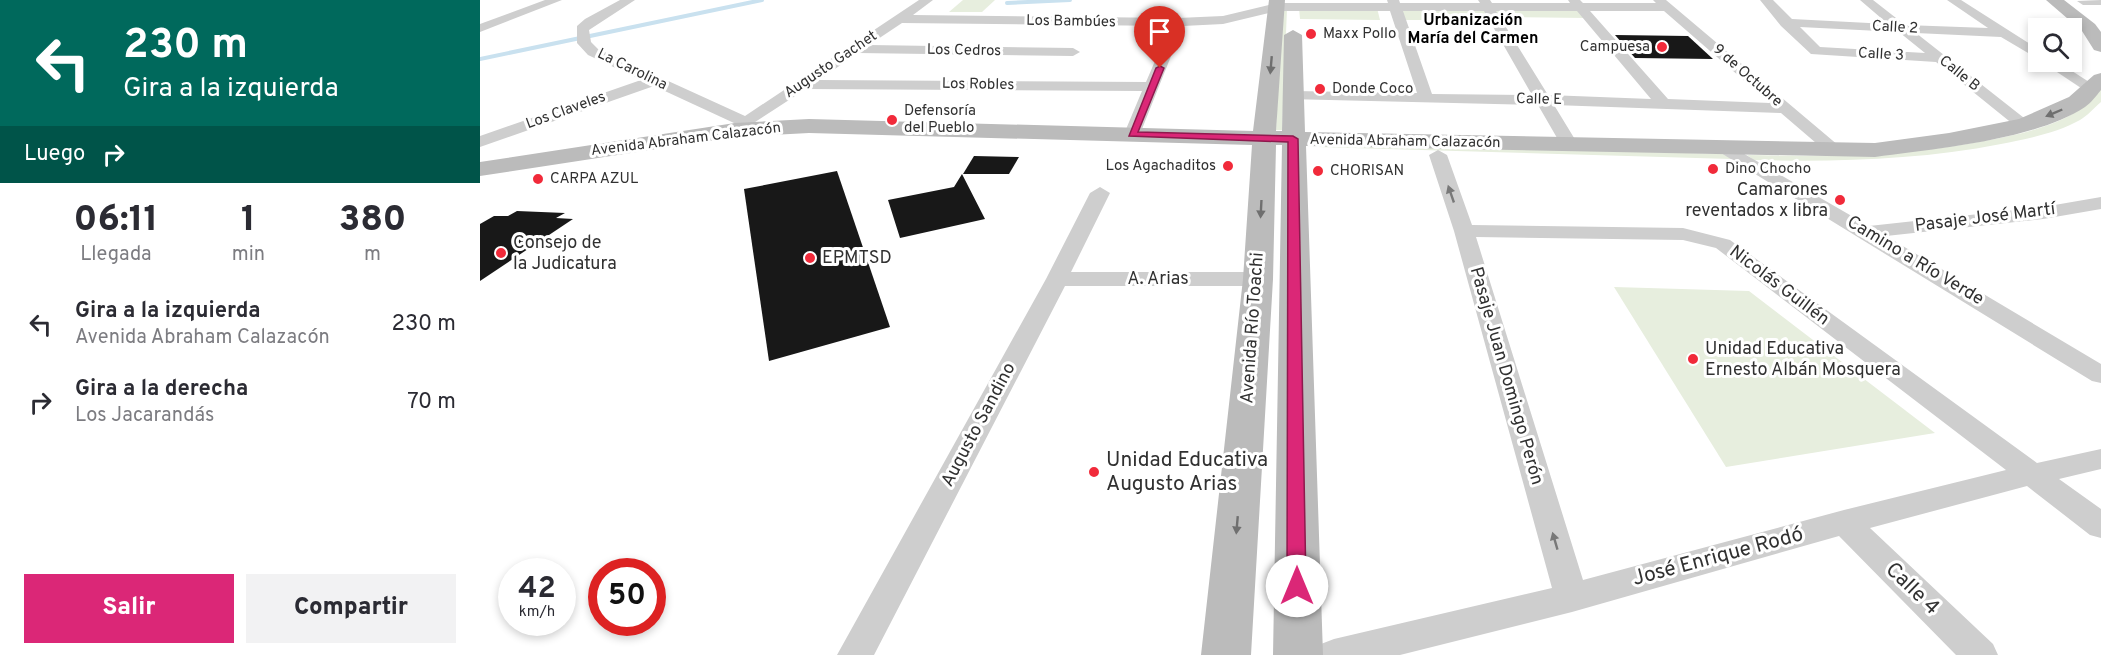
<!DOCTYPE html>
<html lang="es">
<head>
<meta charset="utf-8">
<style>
	:root { --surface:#fff; --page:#f2f2f3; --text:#2b2b33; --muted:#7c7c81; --accent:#db2777 }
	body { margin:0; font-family:Overpass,sans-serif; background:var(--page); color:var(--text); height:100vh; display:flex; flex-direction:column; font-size:22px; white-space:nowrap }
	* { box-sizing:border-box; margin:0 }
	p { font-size:20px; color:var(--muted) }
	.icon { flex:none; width:33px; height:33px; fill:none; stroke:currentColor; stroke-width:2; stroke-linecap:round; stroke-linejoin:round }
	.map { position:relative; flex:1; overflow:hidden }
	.drawer { display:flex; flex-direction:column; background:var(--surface); width:480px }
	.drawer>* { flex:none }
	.banner { background:#00695c; color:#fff; overflow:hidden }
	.controls { position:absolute; left:1548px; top:18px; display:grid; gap:12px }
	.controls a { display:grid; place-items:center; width:54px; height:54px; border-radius:0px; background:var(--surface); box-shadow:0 3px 9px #0003; font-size:30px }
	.speed { position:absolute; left:18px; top:558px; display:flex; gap:12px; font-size:30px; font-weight:700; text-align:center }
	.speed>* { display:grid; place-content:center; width:78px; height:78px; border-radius:50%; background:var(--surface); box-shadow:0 3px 9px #0003; line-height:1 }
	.speed small { font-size:15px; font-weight:400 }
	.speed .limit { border:9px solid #d22; background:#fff; color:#111 }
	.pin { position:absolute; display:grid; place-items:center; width:51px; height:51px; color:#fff; margin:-62px -26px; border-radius:50% 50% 50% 0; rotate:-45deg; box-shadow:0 0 6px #0007 }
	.pin .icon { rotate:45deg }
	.me { position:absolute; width:66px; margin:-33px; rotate:0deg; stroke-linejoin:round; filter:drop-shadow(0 0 4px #0008) }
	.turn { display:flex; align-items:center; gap:21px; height:126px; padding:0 24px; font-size:27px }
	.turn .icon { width:78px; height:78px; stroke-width:2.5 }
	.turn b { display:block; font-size:42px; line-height:51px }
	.then { display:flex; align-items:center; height:57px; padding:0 24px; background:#0003; gap:12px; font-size:22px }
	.eta { display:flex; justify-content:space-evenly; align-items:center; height:102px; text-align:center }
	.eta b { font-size:36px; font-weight:800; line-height:42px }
	.cta { display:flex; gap:12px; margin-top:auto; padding:12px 24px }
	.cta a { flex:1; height:69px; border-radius:0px; background:var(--accent); color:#fff; font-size:24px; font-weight:800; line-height:69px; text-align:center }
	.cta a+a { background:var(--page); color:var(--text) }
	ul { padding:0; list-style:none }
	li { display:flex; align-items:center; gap:18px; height:78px; padding:0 24px }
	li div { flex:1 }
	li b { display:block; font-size:22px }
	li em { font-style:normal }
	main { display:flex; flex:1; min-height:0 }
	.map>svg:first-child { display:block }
</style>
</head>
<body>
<main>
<section class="drawer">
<div class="banner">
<div class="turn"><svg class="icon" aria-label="left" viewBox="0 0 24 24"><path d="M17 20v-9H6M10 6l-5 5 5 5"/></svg><div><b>230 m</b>Gira a la izquierda</div></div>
<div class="then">Luego<svg class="icon" aria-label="right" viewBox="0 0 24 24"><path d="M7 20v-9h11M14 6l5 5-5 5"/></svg></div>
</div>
<div class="eta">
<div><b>06:11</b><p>Llegada</p></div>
<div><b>1</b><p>min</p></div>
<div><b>380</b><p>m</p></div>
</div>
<ul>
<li><svg class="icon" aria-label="left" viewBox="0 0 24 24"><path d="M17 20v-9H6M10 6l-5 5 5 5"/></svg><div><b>Gira a la izquierda</b><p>Avenida Abraham Calazacón</p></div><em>230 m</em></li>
<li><svg class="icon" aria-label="right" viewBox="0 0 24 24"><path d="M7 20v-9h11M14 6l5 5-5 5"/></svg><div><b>Gira a la derecha</b><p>Los Jacarandás</p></div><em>70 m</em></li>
</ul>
<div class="cta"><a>Salir</a><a>Compartir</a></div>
</section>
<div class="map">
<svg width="1621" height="655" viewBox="0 0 1621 655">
	<rect width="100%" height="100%" fill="#fff"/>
	<g fill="#e7eede">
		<path d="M483,0h32l-13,12h-33z"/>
		<path d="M919,7h84l7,13h-86z"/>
		<path d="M819,8h78l3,12 -80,-1z"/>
		<path d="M1013,8h84l9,10 -87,-1z"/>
		<path d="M802,9h5l-5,121h-6z"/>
		<path d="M1621,87v15c-7,6 -14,14 -21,18 -23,13 -54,19 -79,24 -82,16 -164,18 -247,16l-7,-5c80,2 158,1 237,-14 28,-5 57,-11 83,-24 13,-7 24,-19 34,-30z"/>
		<path d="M837,144l410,10 4,5 -414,-12z"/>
		<path d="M1134,287l135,4 186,142 -209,34z"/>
	</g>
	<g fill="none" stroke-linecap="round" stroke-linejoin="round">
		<g stroke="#c9e1ef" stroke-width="4">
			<path d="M527,3l63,-3"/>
			<path d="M0,59l282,-59"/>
		</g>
	</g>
	<g fill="#181818">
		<path d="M1135,35l73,1 25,23 -78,-1z"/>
		<path d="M494,156l45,1 -10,17h-46z"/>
		<path d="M357,171l53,156 -121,34 -25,-172z"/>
		<path d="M482,174l23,45 -85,19 -12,-38 66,-13z"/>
		<path d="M37,211l48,2 -9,5 17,1 -93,62v-57l14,-8h14z"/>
	</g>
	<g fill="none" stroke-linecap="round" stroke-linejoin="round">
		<g fill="#cecece" fill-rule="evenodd">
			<path d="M65,0h17l-82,32v-8z"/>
			<path d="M140,0h15l-46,30 2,12 7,7 147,67 174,-116h14l-20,15 265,3 45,-2 54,-13h111l-1,-3h12l1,3h80l-2,-3h12l2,3h78l-2,-3h12l3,3h73l-3,-3h13l179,151 -3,4h-12l-49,-42 -227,-8 25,41 -9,5 -6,-1 -26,-45 -250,-6 -3,-3 3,-3 5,-2 124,2 -27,-82h-113l-54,13 -40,2 -43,108 -8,5 -8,-5 18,-43 -336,-2 -71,46 -8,-5 7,-7 -80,-37 -174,61v-11l161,-56 -53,-25 -11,-12v-17l8,-7zM923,11h81l48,84 -100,-1zM1016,11h81l74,88 -103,-4zM1110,11h74l106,92 -102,-4zM422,23l268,3 -24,56 -327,-2 39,-27 215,3 7,-4 -7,-4 -204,-3z"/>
			<path d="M1280,0h13l19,19 96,5 -28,-24h13l32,25 83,3 -41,-28h14l77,49v10l-37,-22 -85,-4 117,92 -8,5 -6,-1 -83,-67 -125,-8 -30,-28zM1320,27l99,5 26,21 -105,-6z"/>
			<path d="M1621,0v5h-18l-6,-4z"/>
			<path d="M1562,62h16l42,27 -3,3h-10z"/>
			<path d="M1247,144l142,82 174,-19 58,-10v12l-58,10 -157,17 215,128v19l-9,-2 -371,-228 -3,-4z"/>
			<path d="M958,150l9,5 25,70 211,3 47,12 307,223 64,-14v20l-42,10 42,30v29l-11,-3 -63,-49 -157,42 123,116 5,11h-42l-117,-119 -267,76 -172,43h-84l5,-11 13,-5 218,-51 -98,-357 -25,-76zM996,237l207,3 33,8 290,222 -162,40 -261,70z"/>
			<path d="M620,187l10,6 -39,79h187l8,2 3,5 -3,5 -8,2h-193l-191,369h-37l209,-376 44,-86z"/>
		</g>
		<g fill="#bbb" fill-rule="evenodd">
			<path d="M789,0h16l-9,131h6l2,-96 9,-5 9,5 3,97 570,11 74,-10 70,-14 50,-22 25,-22 7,-2v17c-5,6 -10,13 -16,17 -50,33 -150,42 -210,50l-569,-11 17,509h-50l9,-510h-6l-3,134 -22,376h-50l42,-376 9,-134 -443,-12 -74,4 -255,39v-14l255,-39 74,-4 444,12z"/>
			<path d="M1566,0h18l31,24 6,8v20l-7,-2 -12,-19z"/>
		</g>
	</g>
	<defs><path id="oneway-solid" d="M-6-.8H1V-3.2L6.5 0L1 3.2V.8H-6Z" transform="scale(1.5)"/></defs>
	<g fill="#6f6f6f">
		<use href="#oneway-solid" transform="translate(791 65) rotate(95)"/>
		<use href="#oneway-solid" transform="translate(1574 113) rotate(157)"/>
		<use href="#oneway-solid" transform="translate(781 209) rotate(93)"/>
		<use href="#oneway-solid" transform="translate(757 525) rotate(95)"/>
	</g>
	<g fill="#787878">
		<use href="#oneway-solid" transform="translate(971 194) rotate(-109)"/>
		<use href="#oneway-solid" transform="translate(1075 541) rotate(-106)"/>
	</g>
	<path fill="#db2777" stroke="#8e194d" stroke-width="1.5" d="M680,66l4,2 -26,64 155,4 5,3 8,447 -2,6 -7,2 -7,-2 -3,-6 1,-444 -159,-6 27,-68z"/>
	<g fill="#f12a3a" stroke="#fff" stroke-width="2">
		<circle cx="831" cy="34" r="6"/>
		<circle cx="1182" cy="47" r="6"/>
		<circle cx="840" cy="89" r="6"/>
		<circle cx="412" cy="120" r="6"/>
		<circle cx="748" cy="166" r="6"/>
		<circle cx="1233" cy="169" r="6"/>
		<circle cx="838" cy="171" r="6"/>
		<circle cx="58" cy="179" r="6"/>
		<circle cx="1360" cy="200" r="6"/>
		<circle cx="21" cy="253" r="6"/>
		<circle cx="330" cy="258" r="6"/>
		<circle cx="1213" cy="359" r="6"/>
		<circle cx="614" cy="472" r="6"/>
	</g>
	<g text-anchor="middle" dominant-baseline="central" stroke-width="6" stroke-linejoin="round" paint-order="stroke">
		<g font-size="15" fill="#313131" stroke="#fff">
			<text transform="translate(591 22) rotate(1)">Los Bambúes</text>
			<text transform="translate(1415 28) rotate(3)">Calle 2</text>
			<text transform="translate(484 51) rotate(1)">Los Cedros</text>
			<text transform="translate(1401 55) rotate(3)">Calle 3</text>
			<text transform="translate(351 65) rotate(-34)">Augusto Gachet</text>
			<text transform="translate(152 70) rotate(26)">La Carolina</text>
			<text transform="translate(1479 74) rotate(39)">Calle B</text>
			<text transform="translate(1267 76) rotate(41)">9 de Octubre</text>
			<text transform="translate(498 85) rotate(1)">Los Robles</text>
			<text transform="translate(1059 100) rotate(1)">Calle E</text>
			<text transform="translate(86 111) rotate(-20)">Los Claveles</text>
			<text transform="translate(206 140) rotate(-7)">Avenida Abraham Calazacón</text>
			<text transform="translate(925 142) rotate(1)">Avenida Abraham Calazacón</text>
		</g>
		<g font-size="15" fill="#313131" stroke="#fff" text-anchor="start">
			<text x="843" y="34">Maxx Pollo</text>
			<text x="1170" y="47" text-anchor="end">Campuesa</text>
			<text x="852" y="89">Donde Coco</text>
			<text x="424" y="111">Defensoría<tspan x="424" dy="17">del Pueblo</tspan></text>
			<text x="736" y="166" text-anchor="end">Los Agachaditos</text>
			<text x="1245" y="169">Dino Chocho</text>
			<text x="850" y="171">CHORISAN</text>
			<text x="70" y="179">CARPA AZUL</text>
		</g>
		<g font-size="16" font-weight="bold" fill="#000" stroke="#fff">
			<text x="993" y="21">Urbanización<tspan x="993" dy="18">María del Carmen</tspan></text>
		</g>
		<g font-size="18" fill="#313131" stroke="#fff" text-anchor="start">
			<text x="1348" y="190" text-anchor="end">Camarones<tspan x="1348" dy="21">reventados x libra</tspan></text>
			<text x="33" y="243">Consejo de<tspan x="33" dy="21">la Judicatura</tspan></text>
			<text x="342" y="258">EPMTSD</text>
			<text x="1225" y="349">Unidad Educativa<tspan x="1225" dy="21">Ernesto Albán Mosquera</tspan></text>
		</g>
		<g font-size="18" fill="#313131" stroke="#fff">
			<text transform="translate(1505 218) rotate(-7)">Pasaje José Martí</text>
			<text transform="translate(1435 261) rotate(31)">Camino a Río Verde</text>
			<text x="678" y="279">A. Arias</text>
			<text transform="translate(1299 286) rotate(37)">Nicolás Guillén</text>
			<text transform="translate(773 328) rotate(-86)">Avenida Río Toachi</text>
			<text transform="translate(1026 376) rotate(74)">Pasaje Juan Domingo Perón</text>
			<text transform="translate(499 425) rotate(-62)">Augusto Sandino</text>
		</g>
		<g font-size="21" fill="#313131" stroke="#fff" text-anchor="start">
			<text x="626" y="460">Unidad Educativa<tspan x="626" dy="24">Augusto Arias</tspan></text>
		</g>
		<g font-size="21" fill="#313131" stroke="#fff">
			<text transform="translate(1238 557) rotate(-15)">José Enrique Rodó</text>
			<text transform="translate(1432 589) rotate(44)">Calle 4</text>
		</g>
	</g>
</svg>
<div class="controls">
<a><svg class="icon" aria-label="search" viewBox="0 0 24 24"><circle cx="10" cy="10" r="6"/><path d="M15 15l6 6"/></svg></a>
</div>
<div class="speed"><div>42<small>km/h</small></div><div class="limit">50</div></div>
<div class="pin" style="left:680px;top:68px;background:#d93025"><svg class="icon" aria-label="arrive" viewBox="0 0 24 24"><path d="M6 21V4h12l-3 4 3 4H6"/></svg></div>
<svg class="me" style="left:817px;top:586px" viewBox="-20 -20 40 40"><circle r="19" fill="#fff"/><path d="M0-13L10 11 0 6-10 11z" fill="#db2777"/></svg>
</div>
</main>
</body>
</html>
